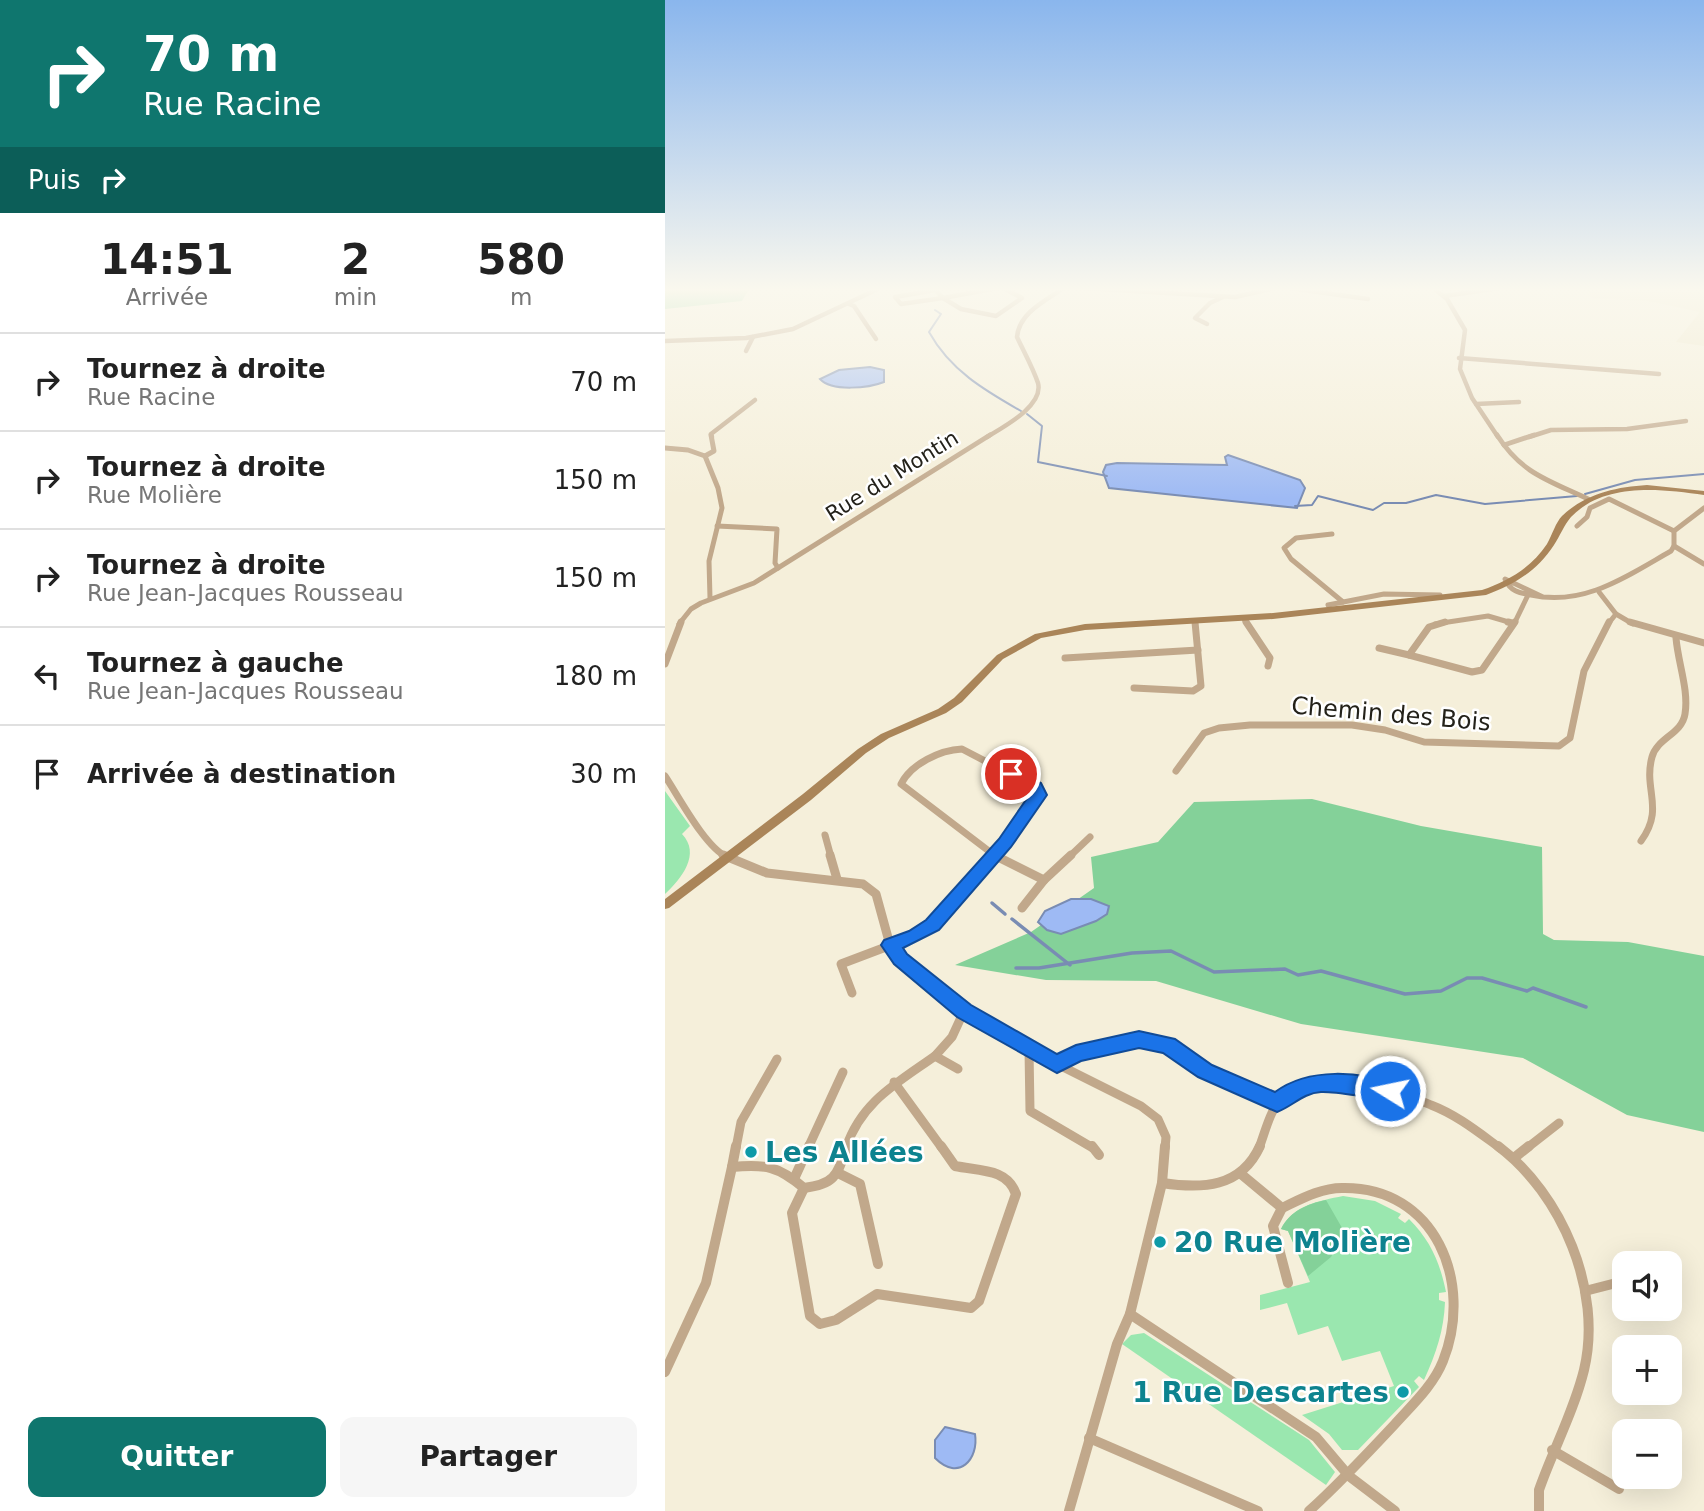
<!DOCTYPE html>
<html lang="fr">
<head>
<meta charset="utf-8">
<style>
	:root { --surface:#fff; --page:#f6f6f6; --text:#222; --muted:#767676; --line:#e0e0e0; --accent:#0f766e }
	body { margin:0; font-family:"DejaVu Sans",sans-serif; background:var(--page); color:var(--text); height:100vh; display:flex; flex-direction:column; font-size:26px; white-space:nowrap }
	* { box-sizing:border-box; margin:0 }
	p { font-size:23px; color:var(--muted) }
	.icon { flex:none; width:38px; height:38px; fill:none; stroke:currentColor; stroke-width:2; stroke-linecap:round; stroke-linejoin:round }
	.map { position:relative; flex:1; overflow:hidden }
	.side { display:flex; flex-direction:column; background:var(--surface); width:665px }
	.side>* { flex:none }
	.hud { background:#0f766e; color:#fff; overflow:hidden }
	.tools { position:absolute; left:947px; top:1251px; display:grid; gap:14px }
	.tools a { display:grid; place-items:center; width:70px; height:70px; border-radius:14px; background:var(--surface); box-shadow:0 7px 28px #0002; font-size:35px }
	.pin { position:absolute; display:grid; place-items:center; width:60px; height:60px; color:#fff; margin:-30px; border:4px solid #fff; border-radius:50%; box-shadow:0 2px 7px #0007 }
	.me { position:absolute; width:77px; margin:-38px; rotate:280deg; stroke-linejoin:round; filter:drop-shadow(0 0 5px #0008) }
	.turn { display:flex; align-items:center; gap:24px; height:147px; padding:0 28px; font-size:32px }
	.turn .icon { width:91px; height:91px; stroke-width:2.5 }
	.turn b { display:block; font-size:49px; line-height:60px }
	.then { display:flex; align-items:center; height:66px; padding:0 28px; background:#0003; gap:14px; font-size:26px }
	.eta { display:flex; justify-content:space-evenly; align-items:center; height:119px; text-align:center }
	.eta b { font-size:42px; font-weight:800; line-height:49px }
	.action { display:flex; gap:14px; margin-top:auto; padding:14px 28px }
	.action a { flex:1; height:80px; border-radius:14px; background:var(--accent); color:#fff; font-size:28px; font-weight:800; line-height:80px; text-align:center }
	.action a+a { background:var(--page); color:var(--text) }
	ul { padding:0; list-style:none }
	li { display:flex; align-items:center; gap:21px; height:98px; padding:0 28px; border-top:2px solid var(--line) }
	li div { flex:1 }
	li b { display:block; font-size:26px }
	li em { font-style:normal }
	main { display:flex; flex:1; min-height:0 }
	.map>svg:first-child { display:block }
</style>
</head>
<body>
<main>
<section class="side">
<div class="hud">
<div class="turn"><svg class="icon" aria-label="right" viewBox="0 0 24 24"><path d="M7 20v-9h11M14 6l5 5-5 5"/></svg><div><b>70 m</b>Rue Racine</div></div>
<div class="then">Puis<svg class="icon" aria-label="right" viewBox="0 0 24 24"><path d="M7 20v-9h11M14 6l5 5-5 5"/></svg></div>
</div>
<div class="eta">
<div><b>14:51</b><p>Arrivée</p></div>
<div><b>2</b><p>min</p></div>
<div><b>580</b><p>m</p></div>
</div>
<ul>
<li><svg class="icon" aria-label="right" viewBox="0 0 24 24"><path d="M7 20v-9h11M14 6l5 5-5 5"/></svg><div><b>Tournez à droite</b><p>Rue Racine</p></div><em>70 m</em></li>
<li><svg class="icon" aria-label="right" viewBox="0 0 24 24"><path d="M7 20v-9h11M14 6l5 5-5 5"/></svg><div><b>Tournez à droite</b><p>Rue Molière</p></div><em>150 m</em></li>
<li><svg class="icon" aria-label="right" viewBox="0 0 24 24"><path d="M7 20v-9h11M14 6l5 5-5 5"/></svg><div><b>Tournez à droite</b><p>Rue Jean-Jacques Rousseau</p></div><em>150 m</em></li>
<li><svg class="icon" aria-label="left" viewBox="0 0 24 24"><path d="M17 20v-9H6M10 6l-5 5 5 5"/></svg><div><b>Tournez à gauche</b><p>Rue Jean-Jacques Rousseau</p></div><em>180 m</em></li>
<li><svg class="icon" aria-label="arrive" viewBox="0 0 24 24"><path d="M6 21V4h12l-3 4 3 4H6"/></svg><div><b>Arrivée à destination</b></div><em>30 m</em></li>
</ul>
<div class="action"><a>Quitter</a><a>Partager</a></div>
</section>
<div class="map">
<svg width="1039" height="1511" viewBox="0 0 1039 1511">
	<rect width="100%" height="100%" fill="#f5efda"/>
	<path fill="#eee6c9" d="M923,290l116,3v53l-28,-4 24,-30 -52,-11 -56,-3z"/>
	<g fill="#9ae7af">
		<path d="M0,791l25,35 -8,8c19,20 0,44 -17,60z"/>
		<path d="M678,1196l32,5 26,13 -3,4 7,5 4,-4c22,22 31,44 37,73l-7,1v7l6,2c-1,28 -9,52 -21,78l-5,-4 -5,5 5,6 -61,63h-16l-13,-16 -27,-19 92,-29 -14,-35 -38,10 -14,-35 -30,9 -11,-32 -27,7v-15l50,-13 -22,-51 -7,-2c12,-24 38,-28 62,-33z"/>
		<path d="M479,1333l165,107 26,32 -9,13 -204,-141 9,-9z"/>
	</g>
	<g fill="#84d199">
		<path d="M0,287h85l-8,14 -77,8z"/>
		<path d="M647,799l109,27 121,21 1,87 11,6 74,2 76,14v176l-77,-17 -104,-57 -222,-34 -145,-43 -110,-1 -91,-15 76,-33 63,-44 -3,-31 67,-15 36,-40z"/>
		<path d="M661,1200l19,33 -14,24 -23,19 -20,-45 -7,-2c9,-18 26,-25 45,-29z"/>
	</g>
	<g fill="#9ebaf4" stroke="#798cb3" stroke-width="2">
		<path d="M205,367l14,3v12c-15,6 -52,10 -64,-3l19,-9z"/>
		<path d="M563,455l72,25 5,8 -8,20 -188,-20 -6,-16 3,-7 11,-2 110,2 -2,-8z"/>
		<path d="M406,899h20l18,7 -2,8 -11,7 -35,13 -14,-4 -9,-8 7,-11z"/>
		<path d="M280,1427l30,7c4,25 -16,48 -40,24v-18z"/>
	</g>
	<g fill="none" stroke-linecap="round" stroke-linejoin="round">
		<g stroke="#798cb3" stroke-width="2">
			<path d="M270,310l6,4 -12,18c21,38 55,58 92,79"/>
			<path d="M362,414l15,12 -4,36 69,14"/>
			<path d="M920,494l50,-14 69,-6"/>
			<path d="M630,506l17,-1 6,-9 55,14 11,-7h22l30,-8 49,9 92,-8"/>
		</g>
		<g stroke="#798cb3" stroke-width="3.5">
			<path d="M327,903l13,11"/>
			<path d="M347,919l58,46"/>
			<path d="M351,968h23l93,-15 39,-2 43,21 71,-3 13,6 23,-4 84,23 36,-3 26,-13h15l45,13 6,-3 53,19"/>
		</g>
		<g stroke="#c1a88b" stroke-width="4.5">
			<path d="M400,287l170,10 44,-10"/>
			<path d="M617,287l86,12"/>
			<path d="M767,287l15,12 18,31 -5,39 12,29 26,39"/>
			<path d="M270,290l8,8 -42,6 -6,-7z"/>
			<path d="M779,296l63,-9"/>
			<path d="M278,298l18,11 35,7 26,-18 -19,-10"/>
			<path d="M278,298l60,-11"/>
			<path d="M184,304l5,2 22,33"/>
			<path d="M542,324l-12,-6 15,-15 13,-6"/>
			<path d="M0,341l81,-3 47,-9 89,-42"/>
			<path d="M81,351l7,-14"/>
			<path d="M794,358l200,16"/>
			<path d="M811,404l43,-2"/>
			<path d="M47,437l-1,-3 44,-34"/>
			<path d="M322,437c16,-10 57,-31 51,-54 -5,-15 -14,-31 -21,-46 2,-25 30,-37 48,-50"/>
			<path d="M864,437l22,-7 76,-1 59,-8"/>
		</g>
		<g stroke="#c1a88b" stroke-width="5">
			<path d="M832,435c25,39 51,45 91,64"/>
			<path d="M839,445l30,-10"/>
			<path d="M0,448l23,2 17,6 13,32 4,20 -13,53 1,37"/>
			<path d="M40,456l9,-5 -3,-16"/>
			<path d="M52,526l60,3 -2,34 3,5"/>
			<path d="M912,526l10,-9 3,-9 19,-9 65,32"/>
			<path d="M667,534l-36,4 -12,10 7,11 52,43"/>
			<path d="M1009,546l30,18"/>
			<path d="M934,592l17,22 17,10"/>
			<path d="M878,597l-38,-18c5,12 14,14 26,16 53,12 96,-19 140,-44l3,-5v-15l30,-23"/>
			<path d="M663,605l56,-11 56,1"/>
			<path d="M579,619l3,5"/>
			<path d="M14,624l12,-15 10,-6 53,-20 236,-148"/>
			<path d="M770,624l53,-8 24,7"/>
			<path d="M849,624l14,-29"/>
			<path d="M943,624l8,-10"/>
		</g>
		<g stroke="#c1a88b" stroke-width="7">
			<path d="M581,622l24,36 -2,8"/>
			<path d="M780,622l-16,5 -20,28 63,17 10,-2 33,-48"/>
			<path d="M843,622l4,1"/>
			<path d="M965,622l74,21"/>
			<path d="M714,648l30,7"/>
			<path d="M400,658l133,-8"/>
			<path d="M0,664l16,-42"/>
			<path d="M469,688l59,3 8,-5 -6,-64"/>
			<path d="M297,749l73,38 3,8 -44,60 -93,-71c10,-20 39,-34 61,-35z"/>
			<path d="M511,771l28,-38 15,-5 31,-3h102l33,5 39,12 135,4 11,-8 14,-67 25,-49"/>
			<path d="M0,776c14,21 40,71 62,81"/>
			<path d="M160,835l6,22"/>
			<path d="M976,841c24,-33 2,-51 11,-84 5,-19 30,-23 33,-43 4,-24 -7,-51 -9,-76"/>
			<path d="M329,855l3,2"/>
			<path d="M404,857l21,-20"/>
		</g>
		<g stroke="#c1a88b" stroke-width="9">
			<path d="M58,855l44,18 96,11 13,10 14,51 11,14 63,52 65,39 112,56 17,13 8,18 -1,11"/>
			<path d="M165,855l7,24"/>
			<path d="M329,855l50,25"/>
			<path d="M357,908l22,-28 27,-25"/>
			<path d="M187,993l-11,-29 74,-28 18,-11 61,-70"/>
			<path d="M364,1050l1,61 63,37"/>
			<path d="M392,1064l19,-11 63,-13 29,5 37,26 72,31"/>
			<path d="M293,1069l-23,-13 17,-19 12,-26"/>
			<path d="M229,1082l48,66"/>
			<path d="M71,1148l5,-26 36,-63"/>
			<path d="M143,1148l35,-76"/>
			<path d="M181,1148c15,-46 51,-65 89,-92"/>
			<path d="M594,1148c7,-18 11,-40 26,-53 32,-26 112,-5 146,10 26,10 47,27 69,43"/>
			<path d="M862,1148l32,-25"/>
		</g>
		<g stroke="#c1a88b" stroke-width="10">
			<path d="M427,1146l7,9"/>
			<path d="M833,1146c64,48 105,145 86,224 -10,41 -31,80 -45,120v21"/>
			<path d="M849,1158l15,-12"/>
			<path d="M67,1167l4,-21"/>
			<path d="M173,1173l22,11 18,80"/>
			<path d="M576,1174l41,34c19,-9 39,-20 60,-20 94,-2 132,95 101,173 -10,25 -31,44 -48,63 -28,30 -56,60 -86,87"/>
			<path d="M129,1179l15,-33"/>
			<path d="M497,1183c40,6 79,5 98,-37"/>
			<path d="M139,1188l-12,25 18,103 10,8 16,-4 41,-26 94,14 8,-7 37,-107c-9,-26 -37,-23 -61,-28l-14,-20"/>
			<path d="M617,1208l-9,18 15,57"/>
			<path d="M920,1291l39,-10"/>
			<path d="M465,1314l186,123 33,39 46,35"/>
			<path d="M0,1372l41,-89 26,-116c34,-3 46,-1 72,21 32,-4 33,-13 43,-42"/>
			<path d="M424,1438l169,73"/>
			<path d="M887,1450l67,39"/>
			<path d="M404,1511l48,-167 13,-30 32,-131 3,-37"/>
		</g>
		<path fill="#aa8559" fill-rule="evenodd" d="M982,485l57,6v4c-44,-6 -99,-13 -133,22 -7,8 -11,19 -17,28 -17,26 -39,39 -68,50l-213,24 -188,11 -44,8 -38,21 -41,43 -16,11 -57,25 -23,15 -55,47 -142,108 -4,1v-10l138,-105 55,-45 23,-15 57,-25 16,-11 43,-43 38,-21 50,-10 188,-11 209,-23c26,-9 49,-22 65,-46 5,-9 9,-22 15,-28 23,-22 53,-29 85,-31z"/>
		<g stroke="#8e8a7b" stroke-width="3.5">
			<path id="rail" d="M1035,287l4,1"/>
		</g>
		<use href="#rail" stroke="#fff" stroke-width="2" stroke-dasharray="5" stroke-linecap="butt"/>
	</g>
	<linearGradient id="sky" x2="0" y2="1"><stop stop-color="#8ab6ed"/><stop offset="0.58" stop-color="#faf8ee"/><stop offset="1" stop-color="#faf8ee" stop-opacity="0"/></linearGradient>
	<rect width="1039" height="499" fill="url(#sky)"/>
	<path fill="#1a73e8" stroke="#114b97" stroke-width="2" d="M346,769l30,14 6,12 -36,52 -72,83 -36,18 4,6 64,51 86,49 19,-9 63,-14 36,8 37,26 63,27c34,-25 85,-21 123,-7l3,6 -3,7c-12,4 -58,-7 -77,-6 -18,1 -28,14 -44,20l-79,-35 -35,-24 -24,-5 -58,13 -24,12 -100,-56 -63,-53 -13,-19 3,-5 25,-9 17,-11 73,-81 31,-45c-5,-10 -21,-10 -27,-20l2,-4z"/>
	<g fill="#0f9aa8" stroke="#fff" stroke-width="2.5">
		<circle cx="86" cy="1152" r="7"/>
		<circle cx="495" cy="1242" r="7"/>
		<circle cx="738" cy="1392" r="7"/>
	</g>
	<g text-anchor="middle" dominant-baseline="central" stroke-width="5" stroke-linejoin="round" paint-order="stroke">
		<g font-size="21" fill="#24221a" stroke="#fff">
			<text transform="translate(227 476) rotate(-32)">Rue du Montin</text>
		</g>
		<g font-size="24" fill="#24221a" stroke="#fff">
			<text transform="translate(726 714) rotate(5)">Chemin des Bois</text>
		</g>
		<g font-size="28" font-weight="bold" fill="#0d838f" stroke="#fff" text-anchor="start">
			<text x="100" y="1152">Les Allées</text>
			<text x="509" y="1242">20 Rue Molière</text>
			<text x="724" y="1392" text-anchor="end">1 Rue Descartes</text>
		</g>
	</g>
</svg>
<div class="tools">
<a><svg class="icon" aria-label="sound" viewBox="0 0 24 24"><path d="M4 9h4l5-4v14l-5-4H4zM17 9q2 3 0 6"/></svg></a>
<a>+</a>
<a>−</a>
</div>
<div class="pin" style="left:346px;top:774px;background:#d93025"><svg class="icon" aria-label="arrive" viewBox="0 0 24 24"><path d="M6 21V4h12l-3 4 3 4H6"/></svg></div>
<svg class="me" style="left:725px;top:1091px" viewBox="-20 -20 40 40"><circle r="17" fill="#1a73e8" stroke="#fff" stroke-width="3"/><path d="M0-11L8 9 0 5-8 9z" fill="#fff"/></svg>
</div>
</main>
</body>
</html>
